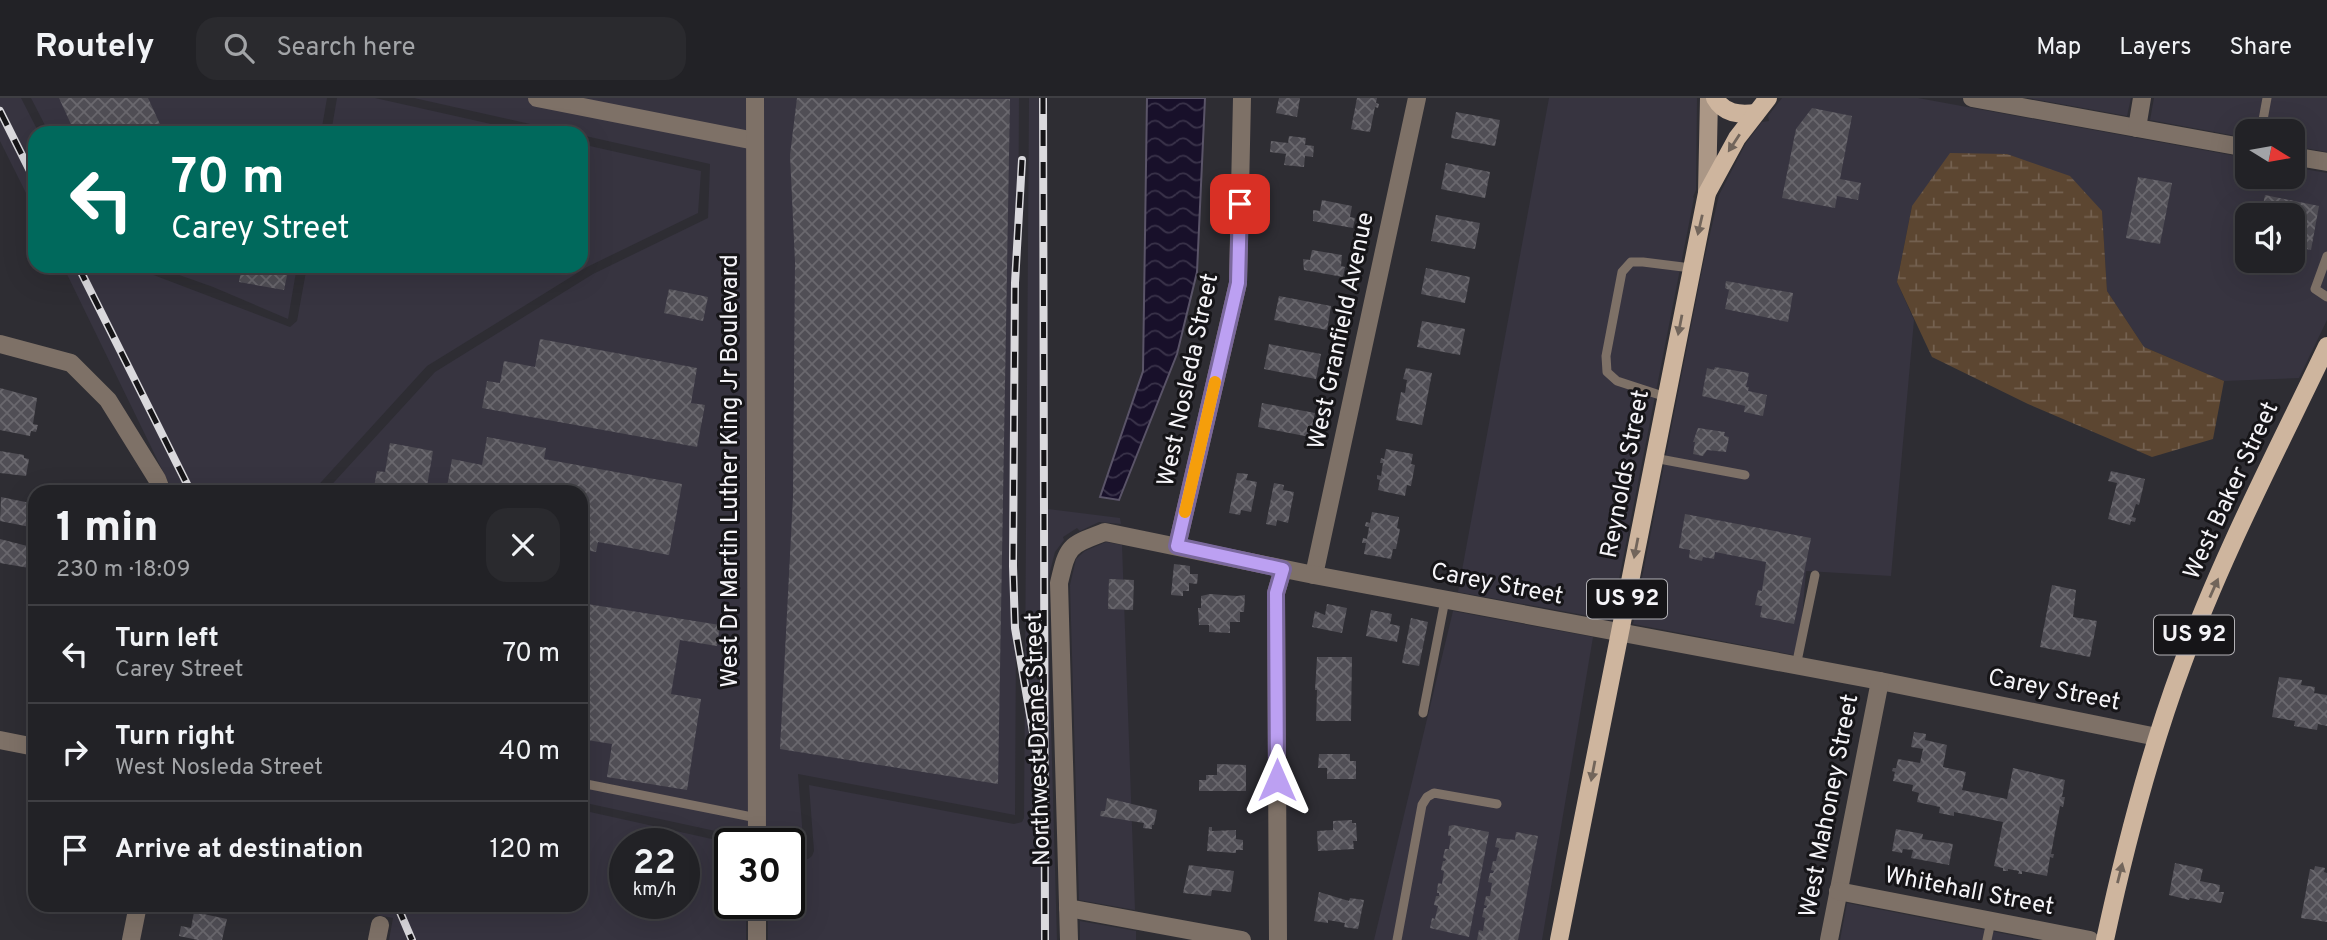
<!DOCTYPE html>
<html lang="en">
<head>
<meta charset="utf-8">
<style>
	:root { --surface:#222226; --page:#2a2a2e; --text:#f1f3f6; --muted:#a2a4a7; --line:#3f3f43 }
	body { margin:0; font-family:Overpass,sans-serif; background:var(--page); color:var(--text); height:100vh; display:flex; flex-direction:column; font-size:26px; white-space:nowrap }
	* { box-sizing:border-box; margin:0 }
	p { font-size:23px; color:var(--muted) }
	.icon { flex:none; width:38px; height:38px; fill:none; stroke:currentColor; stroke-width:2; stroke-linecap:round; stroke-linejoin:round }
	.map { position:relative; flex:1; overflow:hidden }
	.side { position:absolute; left:28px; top:387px; width:560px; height:427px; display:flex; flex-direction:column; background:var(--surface); border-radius:21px; box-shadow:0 7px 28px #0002,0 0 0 2px var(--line) }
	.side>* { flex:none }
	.top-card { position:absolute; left:28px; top:28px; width:560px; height:147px; border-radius:21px; box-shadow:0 7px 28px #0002,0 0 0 2px var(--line); background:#00695c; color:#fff; overflow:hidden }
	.needle { width:46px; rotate:101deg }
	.controls { position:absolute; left:2235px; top:21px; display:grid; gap:14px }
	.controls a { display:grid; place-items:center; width:70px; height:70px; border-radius:14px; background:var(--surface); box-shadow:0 7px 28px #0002,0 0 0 2px var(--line); font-size:35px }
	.speed { position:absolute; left:609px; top:730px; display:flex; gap:14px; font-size:35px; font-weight:700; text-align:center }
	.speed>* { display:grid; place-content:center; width:91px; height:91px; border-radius:50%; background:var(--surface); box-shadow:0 7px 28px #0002,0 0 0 2px var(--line); line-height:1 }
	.speed small { font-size:18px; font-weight:400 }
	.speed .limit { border:4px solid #111; border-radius:10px; background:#fff; color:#111 }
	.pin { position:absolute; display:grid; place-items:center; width:60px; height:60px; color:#fff; margin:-30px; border-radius:14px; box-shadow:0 4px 10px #0006 }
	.me { position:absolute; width:77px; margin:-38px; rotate:0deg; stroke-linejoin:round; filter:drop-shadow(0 0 5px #0008) }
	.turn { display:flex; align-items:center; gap:24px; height:147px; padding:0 28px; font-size:32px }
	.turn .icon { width:91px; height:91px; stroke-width:2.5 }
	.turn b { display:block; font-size:49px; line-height:60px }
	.round { display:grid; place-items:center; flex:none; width:74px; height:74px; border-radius:21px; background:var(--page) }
	.head { display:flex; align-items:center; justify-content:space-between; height:119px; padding:0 28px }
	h1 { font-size:42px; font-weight:800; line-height:52px }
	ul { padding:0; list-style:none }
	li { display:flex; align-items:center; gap:21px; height:98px; padding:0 28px; border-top:2px solid var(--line) }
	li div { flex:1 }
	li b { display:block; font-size:26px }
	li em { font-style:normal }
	header { display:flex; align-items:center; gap:42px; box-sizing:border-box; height:98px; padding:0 35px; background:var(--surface); border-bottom:2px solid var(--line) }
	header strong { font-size:33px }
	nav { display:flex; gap:38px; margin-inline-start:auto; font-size:24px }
	.search { width:490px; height:63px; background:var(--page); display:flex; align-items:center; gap:18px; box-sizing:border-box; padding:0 24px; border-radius:21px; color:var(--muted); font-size:26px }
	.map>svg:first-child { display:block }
</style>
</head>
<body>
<header>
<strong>Routely</strong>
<div class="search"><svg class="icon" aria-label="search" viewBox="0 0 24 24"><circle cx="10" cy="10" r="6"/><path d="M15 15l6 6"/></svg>Search here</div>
<nav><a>Map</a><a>Layers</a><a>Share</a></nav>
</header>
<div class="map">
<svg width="2327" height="842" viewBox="0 0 2327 842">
	<defs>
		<pattern id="wetland-marsh" width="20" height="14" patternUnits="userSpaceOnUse" patternTransform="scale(1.75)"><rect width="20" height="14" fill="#5c4631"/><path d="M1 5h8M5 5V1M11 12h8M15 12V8" fill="none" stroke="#746150"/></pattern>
		<pattern id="water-waves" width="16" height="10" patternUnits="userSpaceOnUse" patternTransform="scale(1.75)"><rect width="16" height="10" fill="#18102a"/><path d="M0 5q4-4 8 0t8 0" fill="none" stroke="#3a334a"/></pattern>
		<pattern id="building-cross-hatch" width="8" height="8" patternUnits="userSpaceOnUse" patternTransform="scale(1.75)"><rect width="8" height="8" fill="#504e55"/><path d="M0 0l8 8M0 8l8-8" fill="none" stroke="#6a686e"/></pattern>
	</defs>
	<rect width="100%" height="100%" fill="#2e2d33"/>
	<g fill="#373440" fill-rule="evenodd">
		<path d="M0,0h21l18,35h-4v78l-35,-70z"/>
		<path d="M31,0h296l-6,35h-272z"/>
		<path d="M337,0h38l156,35h-200z"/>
		<path d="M414,0h605l-4,717 -217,-41 6,77 -15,-3v-4l-18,-1 -190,-41v-310h-256l110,-120 158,-98 115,-56 2,-54 -129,-29v-2h-11z"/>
		<path d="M1029,0h10l1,410 80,10 1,6 -22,-2 -19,9 -3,-3 -14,9 1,3 -9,12 -8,31 10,357h-289v-37h21v-47l19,3 4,-3 2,-5 -5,-66 205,39 8,-2 2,-4z"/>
		<path d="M1549,0h148l-1,92 -3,7 1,1 -83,422 -153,-28z"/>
		<path d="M1782,0h136l329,60v19h45l1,-10 34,6v147l-28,58 -75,3 -80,-34 -37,-56 -5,-80 -190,-5 -15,76 17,38 -23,256 -85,-5 -7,85 -166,-32 71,-364 15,-65 27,-52 16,-21 7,-1 -1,-5zM2247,117h45v46h-45z"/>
		<path d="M2028,0h103l-4,18z"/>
		<path d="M2154,0h173v54l-34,-6 -1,-15h-45v7l-97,-18z"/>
		<path d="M581,46l120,27 -3,42 -111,54 -160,99 -115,126h-139l-110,-226h67l160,61 7,-6 10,-55h274z"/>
		<path d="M154,168h143l-9,53 -75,-32z"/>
		<path d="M1106,444l16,3 13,365 -56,-10 -9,-315 6,-26 9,-8z"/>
		<path d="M1453,513l140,26 -51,303h-168z"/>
		<path d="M581,712l149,33v60h16v37h-357l4,-22 -20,-4 -5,-9h213zM625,746h59v59h-59z"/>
		<path d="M1847,805l190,37h-197z"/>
		<path d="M1080,823l56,10v9h-56z"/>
	</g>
	<path fill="url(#wetland-marsh)" d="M1950,55l57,1 63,22 32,35 5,80 37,56 80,34 -11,58 -61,18 -124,-53 -96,-47 -35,-75 15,-76z"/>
	<path fill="url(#water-waves)" stroke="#5a5468" stroke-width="2" d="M1147,0h58l-8,174 -20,82 -58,146 -19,-3 43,-126z"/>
	<g fill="url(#building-cross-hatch)">
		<path d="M59,0h89l16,35h-89z"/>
		<path d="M797,0l213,1 -12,685 -218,-35 13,-252 2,-235 -5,-107z"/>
		<path d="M1279,0h21l-3,19 -21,-4z"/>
		<path d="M1357,0h20l-1,5 3,1 -1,4 -3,-1 -5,25 -19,-3z"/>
		<path d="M1812,10l40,8 -12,63 21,4 -3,17 -21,-4 -2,12 -53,-10 14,-69z"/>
		<path d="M1456,14l44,8 -5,26 -44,-8z"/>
		<path d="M188,26l41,8v1h-43z"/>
		<path d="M1289,38l17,2 -1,7 9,1 -1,11 -8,-1 -1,11 -20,-2 2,-11 -16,-2 1,-11 17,2z"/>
		<path d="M1446,65l44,9 -5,26 -44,-9z"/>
		<path d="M2138,79l34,6 -12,61 -34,-6z"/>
		<path d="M2265,97l54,11 -8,44 -19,-4v-31h-31z"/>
		<path d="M1322,102l30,6 -2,11 5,1 -2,10 -40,-7v-11l7,1z"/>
		<path d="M1436,117l44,8 -5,26 -44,-8z"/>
		<path d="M1312,152l30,5 -1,11 4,1 -2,10 -39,-7 -1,-11 7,1z"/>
		<path d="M242,168h47l-5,24 -45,-8z"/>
		<path d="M1426,170l44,9 -5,26 -44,-9z"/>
		<path d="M1726,183l67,12 -5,29 -63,-13 4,-19 -4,-2z"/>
		<path d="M669,191l39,8 -5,24 -39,-8z"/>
		<path d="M1279,198l52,10 -4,24 -53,-10z"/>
		<path d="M1422,223l43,8 -5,26 -43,-8z"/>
		<path d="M540,241l157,29 -6,35 14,2 -8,42 -215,-39 5,-27 13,2 4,-22 31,6z"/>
		<path d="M1269,246l52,10 -5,25 -52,-10z"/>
		<path d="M1715,269l34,6 -3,14h3l-1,4 19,4 -4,21 -19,-4 1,-6 -43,-10 5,-28 7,2z"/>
		<path d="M1406,270l26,5 -10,52 -26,-5 5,-28 4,1 2,-13 -4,-1z"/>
		<path d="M0,290l37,10 -4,26 5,1 -2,7 -5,-1 -1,5 -30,-6z"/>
		<path d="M1262,305l53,10 -5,24 -52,-10z"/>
		<path d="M1698,330l27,4 -1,4 5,1 -3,15 -19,-2 -4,6 -10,-2 2,-12h-2z"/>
		<path d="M487,339l59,11 -2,11 138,25 -13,71 -71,-13 -2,10 -15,-3v-57h-135l6,-33 30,6z"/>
		<path d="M390,345l43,8 -7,41h-66l1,-8 13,3 3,-16 8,1z"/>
		<path d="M1386,351l27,5 -2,10 4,1 -4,21 -4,-1 -2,11 -27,-6 2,-10 -3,-1v-4l4,1 2,-13h-3l1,-5 3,1z"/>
		<path d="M0,353l24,4v3l5,1 -3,17 -26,-3z"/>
		<path d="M2111,373l34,8 -6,26 -3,-1 -4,13 4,1 -1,4 -4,-1 -1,4 -22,-6 9,-36 -9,-2z"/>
		<path d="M1237,375l11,1 -2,6 11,2 -6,30 -10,-2 -1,5 -11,-2z"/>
		<path d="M1274,385l10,2 -1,5 11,2 -6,31 -11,-3 -1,6 -10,-2z"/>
		<path d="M1,399l34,7v24l-35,-7z"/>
		<path d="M1372,414l27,5 -2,11 3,1 -4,20h-3l-2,10 -27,-5 2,-11h-4l1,-5 4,1 2,-12 -4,-1 1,-4 4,1z"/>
		<path d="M1685,416l126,24 -17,86 -34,-7 2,-11 -7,-1 3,-15 4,1 4,-29 -51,-10 -1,7 -11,-2 -1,4 -13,-3 1,-8 -11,-2z"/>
		<path d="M0,441l35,9v21l-35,-6z"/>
		<path d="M1174,466l16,2v8h8l-1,10 -8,-1v8h-6v5l-12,-1z"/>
		<path d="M1109,481l25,1 -1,30 -25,-1z"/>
		<path d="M2052,487l24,5 -3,27 24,4 -7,36 -50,-10z"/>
		<path d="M1210,496l27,2 8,-1 -1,17h-4v10h-10v11l-21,-1v-7h-10l-1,-17h3v-12z"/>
		<path d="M581,505l139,22 -3,21 -37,-6 -9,54 30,5 -14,91 -80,-13 5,-33 -31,-5z"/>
		<path d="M1327,506l20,4 -5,25 -30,-6 3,-16 10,4z"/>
		<path d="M1371,512l21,4 -2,10 10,2 -3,16 -31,-6z"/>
		<path d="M1411,520l17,4 -9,44 -17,-3z"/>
		<path d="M1317,559h35l-1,64h-35l1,-31h-2z"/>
		<path d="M2279,579l23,3 -1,5 14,2 -1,6 13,2v31l-9,-2 -1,6 -23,-4 1,-5 -23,-4z"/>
		<path d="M1914,634l12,2 -1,6 22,5 -4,22 23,5 -4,18 45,9 6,-31 52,12 -3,17h3l-2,10 -3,-1 -9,48h3l-1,4 -3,-1 -3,19 -25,-5v3h-4l1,-3 -11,-2v2h-5v-3l-9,-2 9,-44 -49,-10v4l-15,-3 1,-6 -23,-5 2,-9 -7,-2 1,-6 -20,-4 2,-9 -3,-1 1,-3h3l2,-9 22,4 3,-14 -12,-2z"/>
		<path d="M1319,656h31v7h6v18h-29v-11h-9z"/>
		<path d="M1217,666l29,1v26h-47v-11h7v-5h11z"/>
		<path d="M1107,700l50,12 -3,15h-2v4l-9,-1 1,-5 -44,-7 1,-5h4z"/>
		<path d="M1352,722v3h4l1,18h-4l1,8 -36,2 -1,-20 16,-1v-9z"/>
		<path d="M1453,727l36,7 -20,105 -39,-9 2,-10 3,1 3,-13 -4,-1 2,-9h3v-3h-2l1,-10 4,1 2,-13 -3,-1 2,-9h2l1,-2 -3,-1 2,-9h4l2,-13h-3l1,-10z"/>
		<path d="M1209,729h3v4l24,-1v9l7,1v10h-7v3l-29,-2z"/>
		<path d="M1896,731l27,5 -1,5 31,5 -4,21 -38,-7 2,-8 -10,-1 -1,4 -10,-2z"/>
		<path d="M1516,734l22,4 -20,104h-41l2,-10 4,1 2,-13 -3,-1 2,-9h2l1,-2 -3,-1 2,-9h4l2,-13 -4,-1 2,-9h3l1,-2 -3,-1 2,-9h3l3,-13 -4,-1 2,-9 18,2z"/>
		<path d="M2175,765l28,6 -3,12 20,4 -1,7h5l-3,11 -31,-5 -1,2 -20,-5z"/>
		<path d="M1189,767l45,6 -3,21 -19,-2 -1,6 -28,-3z"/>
		<path d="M2315,768l10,2 -1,4 3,1v49l-26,-4 9,-49 4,1z"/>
		<path d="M1319,794l30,9 1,-3 14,2 -6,29 -14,-2 1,-4 -17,-3v3l-14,-2z"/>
		<path d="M194,814l33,7 -5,21h-24l-19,-4 2,-10 10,2z"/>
	</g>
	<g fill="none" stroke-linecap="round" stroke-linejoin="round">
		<g stroke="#7e7167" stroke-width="9">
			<path d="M2261,33l6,-33"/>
			<path d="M2327,158l-12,33 12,8"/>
			<path d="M1666,299l-49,-16 -10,-9 -1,-16 16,-84 9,-10h12l48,6"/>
			<path d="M1654,360l91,17"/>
			<path d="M1796,568l19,-91"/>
			<path d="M1423,615l22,-113"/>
			<path d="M581,685l176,35"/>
			<path d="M1397,842l25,-135 5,-8 7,-4 63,11"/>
			<path d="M1987,842l4,-19"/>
		</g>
		<g stroke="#7e7167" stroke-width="18">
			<path d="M537,0l218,43"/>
			<path d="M1972,0l275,50"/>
			<path d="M2137,30l5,-30"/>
			<path d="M2292,58l35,6"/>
			<path d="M0,246l71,19 37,37 49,79 5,13"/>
			<path d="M1177,448l61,-263 4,-185"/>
			<path d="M1314,477l103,-477"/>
			<path d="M0,642l35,7"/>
			<path d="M1068,810l174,32"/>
			<path d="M131,842l7,-35"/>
			<path d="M377,842l3,-15"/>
			<path d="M1069,842l-10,-357c9,-38 9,-37 46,-51l209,43 566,106 277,56"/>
			<path d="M1278,842l-2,-347 7,-24"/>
			<path d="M1829,842l51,-259"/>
		</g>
		<g stroke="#7e7167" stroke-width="18">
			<path d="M755,0l2,746"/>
			<path d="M1838,793l252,49"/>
			<path d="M757,805v37"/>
		</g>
		<path stroke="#ab9786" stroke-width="18" d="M1707,95l2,-95"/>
		<g stroke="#ceb59e" stroke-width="18">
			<path d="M1715,0c9,16 24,17 41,15"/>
			<path d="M1559,842l148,-747 30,-55 31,-40"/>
			<path d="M2105,842c20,-93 44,-186 77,-275 40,-110 95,-214 145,-319"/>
		</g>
		<g stroke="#dad9dd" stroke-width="8">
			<g id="rail">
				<path d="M1043,0l2,842"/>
				<path d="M0,13l35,70"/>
				<path d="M1022,62l-7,123 -2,283 2,62 22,127"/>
				<path d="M78,168l113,226"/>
				<path d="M397,807l15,35"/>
			</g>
		</g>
		<use href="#rail" stroke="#161518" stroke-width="5" stroke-dasharray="16" stroke-linecap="butt"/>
	</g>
	<defs><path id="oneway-solid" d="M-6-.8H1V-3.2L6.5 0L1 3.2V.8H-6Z" transform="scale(1.75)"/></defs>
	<g fill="#72655b">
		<use href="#oneway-solid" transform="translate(1734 45) rotate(123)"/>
		<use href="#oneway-solid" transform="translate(1700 127) rotate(103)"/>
		<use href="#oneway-solid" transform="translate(1680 227) rotate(101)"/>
		<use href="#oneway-solid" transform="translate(1636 450) rotate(101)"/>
		<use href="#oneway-solid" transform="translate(2214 490) rotate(-66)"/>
		<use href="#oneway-solid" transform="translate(1593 673) rotate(101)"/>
		<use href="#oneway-solid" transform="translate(2120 775) rotate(-76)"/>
	</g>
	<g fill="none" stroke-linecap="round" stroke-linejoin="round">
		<g stroke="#7a689d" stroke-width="18">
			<path id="route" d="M1240,106l-2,79 -61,263 106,23 -7,24 1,187"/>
		</g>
		<use href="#route" stroke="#bca0f2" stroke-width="12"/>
		<path stroke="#f59e0b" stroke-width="12" d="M1185,414l30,-130"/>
	</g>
	<g text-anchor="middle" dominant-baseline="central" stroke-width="6" stroke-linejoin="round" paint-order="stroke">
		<g fill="#161518" stroke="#b2b1b5" stroke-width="2">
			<rect x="1587" y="481.5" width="80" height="39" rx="5"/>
			<rect x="2154" y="517.5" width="80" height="39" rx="5"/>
		</g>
		<g font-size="23" font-weight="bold" fill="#f5f4f8">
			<text x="1627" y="501">US 92</text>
			<text x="2194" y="537">US 92</text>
		</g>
		<g font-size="24" fill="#f5f4f8" stroke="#161518">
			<text transform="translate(1342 233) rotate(-78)">West Granfield Avenue</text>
			<text transform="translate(1189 282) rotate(-78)">West Nosleda Street</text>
			<text transform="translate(731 373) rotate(-90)">West Dr Martin Luther King Jr Boulevard</text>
			<text transform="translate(1626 376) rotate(-79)">Reynolds Street</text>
			<text transform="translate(2232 393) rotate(-65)">West Baker Street</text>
			<text transform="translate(1497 487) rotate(11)">Carey Street</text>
			<text transform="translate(2054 593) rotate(11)">Carey Street</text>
			<text transform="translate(1039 641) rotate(-92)">Northwest Drane Street</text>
			<text transform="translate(1830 708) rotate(-79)">West Mahoney Street</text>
			<text transform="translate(1969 794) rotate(11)">Whitehall Street</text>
		</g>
	</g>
</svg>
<div class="controls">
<a><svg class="needle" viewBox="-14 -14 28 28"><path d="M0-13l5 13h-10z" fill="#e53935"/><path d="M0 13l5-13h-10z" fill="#a2a4a7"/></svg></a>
<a><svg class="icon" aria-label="sound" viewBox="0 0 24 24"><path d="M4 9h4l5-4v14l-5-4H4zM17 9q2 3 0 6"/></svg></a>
</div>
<div class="speed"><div>22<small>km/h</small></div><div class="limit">30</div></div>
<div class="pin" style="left:1240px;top:106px;background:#d93025"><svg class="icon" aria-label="arrive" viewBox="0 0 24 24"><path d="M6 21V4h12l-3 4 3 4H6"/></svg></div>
<svg class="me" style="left:1277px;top:682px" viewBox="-20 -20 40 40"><path d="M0-17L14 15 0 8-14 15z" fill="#bca0f2" stroke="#fff" stroke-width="4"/></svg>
<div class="top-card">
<div class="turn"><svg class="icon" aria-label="left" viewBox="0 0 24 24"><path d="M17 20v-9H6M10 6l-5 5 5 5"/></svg><div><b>70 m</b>Carey Street</div></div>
</div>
<section class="side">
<div class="head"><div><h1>1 min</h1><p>230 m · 18:09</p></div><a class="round"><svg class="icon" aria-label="close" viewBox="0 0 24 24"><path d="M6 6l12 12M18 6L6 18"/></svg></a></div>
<ul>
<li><svg class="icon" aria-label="left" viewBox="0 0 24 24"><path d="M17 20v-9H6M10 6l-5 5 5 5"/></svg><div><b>Turn left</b><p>Carey Street</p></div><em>70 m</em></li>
<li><svg class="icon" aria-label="right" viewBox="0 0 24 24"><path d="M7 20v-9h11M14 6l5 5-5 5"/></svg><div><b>Turn right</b><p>West Nosleda Street</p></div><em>40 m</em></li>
<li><svg class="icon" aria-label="arrive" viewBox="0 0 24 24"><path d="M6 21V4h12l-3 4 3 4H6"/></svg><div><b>Arrive at destination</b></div><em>120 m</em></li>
</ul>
</section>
</div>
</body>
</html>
